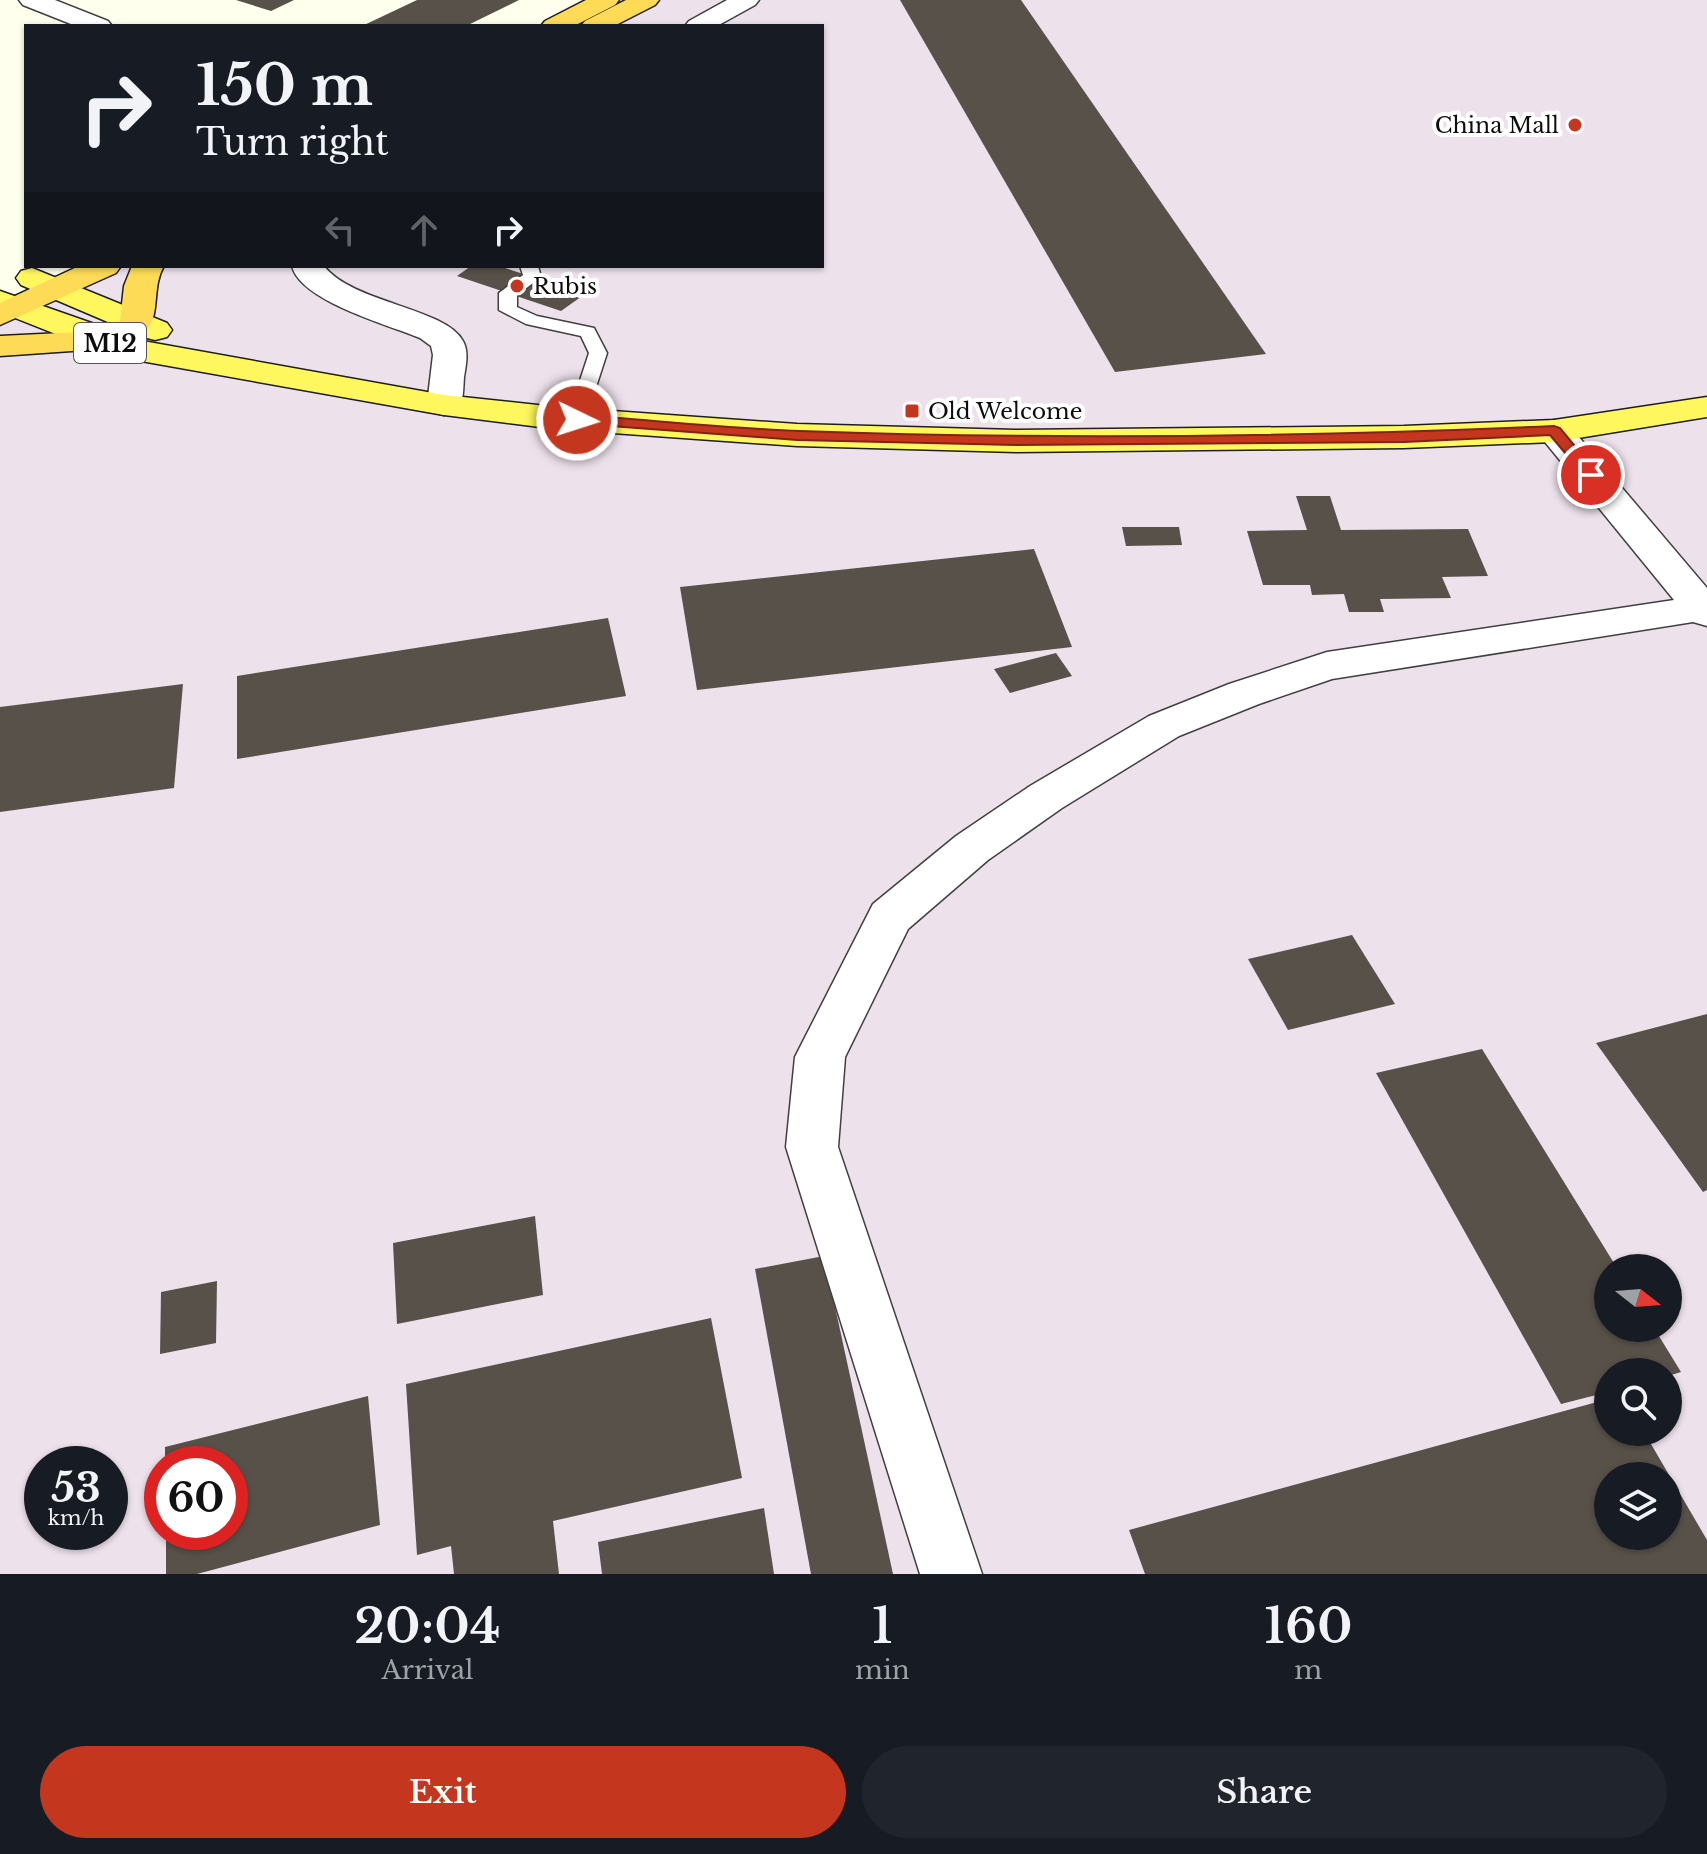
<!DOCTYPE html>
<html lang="en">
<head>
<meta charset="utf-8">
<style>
	:root { --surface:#171b24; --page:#20242c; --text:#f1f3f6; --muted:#9ea1a6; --accent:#c4371e }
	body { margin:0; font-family:"Libre Baskerville",serif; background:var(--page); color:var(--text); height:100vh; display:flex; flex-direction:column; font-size:30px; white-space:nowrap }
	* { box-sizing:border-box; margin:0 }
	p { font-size:26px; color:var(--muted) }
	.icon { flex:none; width:44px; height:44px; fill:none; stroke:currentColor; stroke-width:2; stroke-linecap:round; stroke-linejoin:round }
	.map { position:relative; height:1574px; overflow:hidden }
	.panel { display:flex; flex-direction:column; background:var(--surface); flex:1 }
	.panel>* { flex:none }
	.hud { position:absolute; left:24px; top:24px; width:800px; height:244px; border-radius:0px; box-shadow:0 2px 6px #0004; background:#171b24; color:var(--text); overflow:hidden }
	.needle { width:52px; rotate:107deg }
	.tools { position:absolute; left:1594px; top:1254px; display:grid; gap:16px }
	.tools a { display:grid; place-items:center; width:88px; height:88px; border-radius:50%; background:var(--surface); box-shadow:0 2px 6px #0004; font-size:40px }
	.speed { position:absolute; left:24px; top:1446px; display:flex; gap:16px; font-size:40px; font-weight:700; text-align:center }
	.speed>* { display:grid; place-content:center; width:104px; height:104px; border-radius:50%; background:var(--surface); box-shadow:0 2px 6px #0004; line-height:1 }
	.speed small { font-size:20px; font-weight:400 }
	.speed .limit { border:12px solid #d22; background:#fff; color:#111 }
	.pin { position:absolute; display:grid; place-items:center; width:68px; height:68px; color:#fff; margin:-34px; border:4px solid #fff; border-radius:50%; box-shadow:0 2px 8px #0007 }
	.me { position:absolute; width:88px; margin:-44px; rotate:94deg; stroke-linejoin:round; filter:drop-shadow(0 0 6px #0008) }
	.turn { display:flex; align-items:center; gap:28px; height:168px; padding:0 40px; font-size:36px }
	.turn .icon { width:104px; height:104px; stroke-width:2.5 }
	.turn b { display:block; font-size:56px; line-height:68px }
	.lanes { display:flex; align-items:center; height:76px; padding:0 40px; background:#0003; justify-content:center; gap:40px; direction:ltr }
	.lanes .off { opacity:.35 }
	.eta { display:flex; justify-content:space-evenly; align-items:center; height:136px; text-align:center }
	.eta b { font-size:48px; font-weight:600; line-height:56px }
	.action { display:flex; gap:16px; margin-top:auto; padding:16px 40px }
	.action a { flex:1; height:92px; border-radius:48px; background:var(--accent); color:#fff; font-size:32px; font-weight:600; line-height:92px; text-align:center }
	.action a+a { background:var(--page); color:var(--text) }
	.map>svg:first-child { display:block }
</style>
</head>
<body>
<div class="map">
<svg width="1707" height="1574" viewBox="0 0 1707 1574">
	<rect width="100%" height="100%" fill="#ffe"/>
	<path fill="#ede1ec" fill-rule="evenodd" d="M639,0h1068v1574h-1707v-1259l99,-49h723v-240h-235zM1608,1268h60v60h-60zM1608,1372h60v60h-60zM42,1464h68v68h-68zM162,1464h68v68h-68zM1608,1476h60v60h-60z"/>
	<g fill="#575149" fill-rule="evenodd">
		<path d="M236,0h58l-23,11z"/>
		<path d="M417,0h102l-53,26h-104z"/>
		<path d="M900,0h121l245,354 -151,18z"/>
		<path d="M471,266h28l86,28 -24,17 -104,-35z"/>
		<path d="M1296,496h34l11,34 127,-1 20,47 -46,1 9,21 -71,1 4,13h-35l-5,-18 -32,1 -2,-10h-47l-16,-54 60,-1z"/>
		<path d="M1122,527h57l3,18 -56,1z"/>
		<path d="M1034,549l38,98 -375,43 -17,-103z"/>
		<path d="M608,618l18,78 -389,63v-83z"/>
		<path d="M1056,653l16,23 -62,17 -16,-24z"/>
		<path d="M183,684l-9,104 -174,24v-105z"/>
		<path d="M1352,935l43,69 -107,26 -40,-71z"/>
		<path d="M1707,1014v176l-4,2 -107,-149z"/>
		<path d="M1482,1049l135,219h-9v60h46l27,44 -13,4v-4h-60v20l-47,12 -185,-331z"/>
		<path d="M535,1216l8,79 -146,29 -4,-81z"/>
		<path d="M824,1256l69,318h-82l-56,-305z"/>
		<path d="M217,1281l-1,62 -56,11 1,-62z"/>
		<path d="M711,1318l31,160 -189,43 6,53h-105l-3,-28 -34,9 -11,-171z"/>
		<path d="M368,1396l12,129 -183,49h-31v-42h64v-68h-65v-17z"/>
		<path d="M1608,1399v33h36l63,108v34h-562l-16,-44zM1608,1476h60v60h-60z"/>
		<path d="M764,1508l10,66h-172l-4,-32z"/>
	</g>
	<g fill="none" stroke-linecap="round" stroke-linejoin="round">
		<g stroke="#404040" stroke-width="3">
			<path id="service" d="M520,266h18l3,11 -24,18v12l20,9 57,12 13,25 -23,71h-14l-3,-4 22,-67 -8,-17 -55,-12 -27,-14v-17l24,-18z"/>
		</g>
		<g stroke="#404040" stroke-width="3">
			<g id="minor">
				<path d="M19,0h36l53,21 4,5h-36l-53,-21z"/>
				<path d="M727,0h32l-4,5 -38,21h-32l4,-5z"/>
				<path d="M292,266h32c28,37 122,42 139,75 6,11 3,24 1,36 -1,13 0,25 -8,35l-12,3 -12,-3 -5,-7 6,-50 -2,-9 -11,-8c-31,-13 -120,-37 -128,-72z"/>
				<path d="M1554,420l13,3 140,165v38l-14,-4 -361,57 -73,25 -80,32 -117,72 -74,52 -80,69 -63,128 -7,90 144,427h-62l-134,-427 9,-90 78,-153 83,-68 74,-50 119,-70 80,-32 98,-32 347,-52 -138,-169 5,-8z"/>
			</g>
		</g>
		<g stroke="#1e1e1e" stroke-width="3">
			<g id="primary">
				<path d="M32,268l135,55 5,7 -5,7 -12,3 -12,-3 -122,-52 -5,-7 5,-7z"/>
				<path d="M0,291l143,50 301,54 112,12 241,17 219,6 388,-4 150,-6 153,-23v20l-153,25 -150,6 -388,4 -219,-6 -241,-17 -112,-14 -303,-54 -50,-13 -91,-36z"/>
			</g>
		</g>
		<g stroke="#1e1e1e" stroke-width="3">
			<g id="trunk">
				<path d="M586,0h33l-4,5 -41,21h-33l4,-5z"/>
				<path d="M626,0h33l-4,5 -41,21h-33l4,-5z"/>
				<path d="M79,266h42l-5,7 -116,52v-22z"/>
				<path d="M132,266h32c-12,20 -4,45 -16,63l-12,3 -12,-3 -4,-7 4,-36z"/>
				<path d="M103,331l12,3 5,7 -5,7 -115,8v-20z"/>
			</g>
		</g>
		<use href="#service" fill="#fff" fill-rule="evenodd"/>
		<use href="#minor" fill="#fff" fill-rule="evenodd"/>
		<use href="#primary" fill="#fff75e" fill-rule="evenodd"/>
		<use href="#trunk" fill="#fddb56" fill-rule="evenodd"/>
	</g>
	<path fill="#c4371e" stroke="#7f2414" stroke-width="2" d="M577,415c74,5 148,13 223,16 251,9 503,6 754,-5l6,2 39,47 -8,5 -5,-2 -36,-43 -146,7 -388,3 -219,-5 -226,-17v-6z"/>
	<g fill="#c4371e" stroke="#fff" stroke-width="3">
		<circle cx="1575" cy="125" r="8"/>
		<circle cx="517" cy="286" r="8"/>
		<rect x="904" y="403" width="16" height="16" rx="4"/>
	</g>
	<g text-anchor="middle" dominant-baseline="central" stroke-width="8" stroke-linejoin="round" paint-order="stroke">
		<g font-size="22" fill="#0d0d0d" stroke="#fff" text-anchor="start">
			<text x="1559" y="125" text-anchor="end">China Mall</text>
			<text x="533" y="286">Rubis</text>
			<text x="928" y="411">Old Welcome</text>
		</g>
		<rect fill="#fff" stroke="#565656" stroke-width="2" x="74" y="323" width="72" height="40" rx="6"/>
		<g font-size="24" font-weight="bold" fill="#0d0d0d">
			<text x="110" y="343">M12</text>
		</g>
	</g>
</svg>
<div class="tools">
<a><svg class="needle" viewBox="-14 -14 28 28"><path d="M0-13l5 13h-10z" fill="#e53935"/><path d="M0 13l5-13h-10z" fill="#9ea1a6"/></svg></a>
<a><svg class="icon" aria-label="search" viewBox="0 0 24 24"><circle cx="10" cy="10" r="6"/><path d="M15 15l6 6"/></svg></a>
<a><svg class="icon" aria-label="layers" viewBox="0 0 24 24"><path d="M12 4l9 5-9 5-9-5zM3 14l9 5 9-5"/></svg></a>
</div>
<div class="speed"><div>53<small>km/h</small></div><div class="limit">60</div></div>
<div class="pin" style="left:1591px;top:475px;background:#d93025"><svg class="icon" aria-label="arrive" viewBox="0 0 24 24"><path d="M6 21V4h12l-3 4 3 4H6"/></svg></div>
<svg class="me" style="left:577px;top:420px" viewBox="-20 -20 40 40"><circle r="17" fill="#c4371e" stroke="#fff" stroke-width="3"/><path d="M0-11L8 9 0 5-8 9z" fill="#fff"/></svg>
<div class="hud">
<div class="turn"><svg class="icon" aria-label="right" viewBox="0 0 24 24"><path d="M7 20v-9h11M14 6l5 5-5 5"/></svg><div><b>150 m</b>Turn right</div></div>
<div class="lanes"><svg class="icon off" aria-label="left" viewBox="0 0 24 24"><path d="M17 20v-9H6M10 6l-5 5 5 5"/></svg><svg class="icon off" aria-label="ahead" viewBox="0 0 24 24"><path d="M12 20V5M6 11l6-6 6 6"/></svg><svg class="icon" aria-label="right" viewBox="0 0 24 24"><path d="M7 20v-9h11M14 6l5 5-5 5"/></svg></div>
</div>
</div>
<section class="panel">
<div class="eta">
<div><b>20:04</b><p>Arrival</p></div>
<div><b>1</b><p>min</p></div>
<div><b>160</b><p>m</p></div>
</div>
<div class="action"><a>Exit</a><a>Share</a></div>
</section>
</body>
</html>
